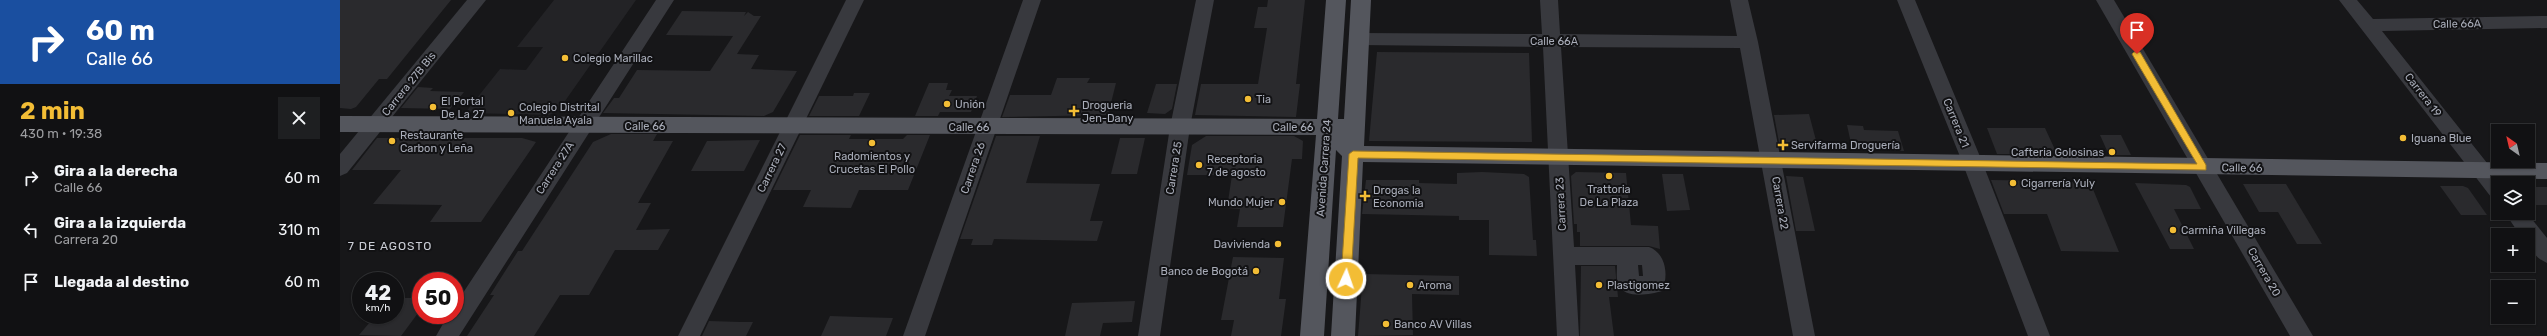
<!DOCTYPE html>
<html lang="es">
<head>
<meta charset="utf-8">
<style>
	:root { --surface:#111113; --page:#1e1f21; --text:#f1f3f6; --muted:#9c9da0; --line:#303133; --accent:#f3bd35 }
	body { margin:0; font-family:Rubik,sans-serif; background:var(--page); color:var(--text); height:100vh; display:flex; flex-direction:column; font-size:15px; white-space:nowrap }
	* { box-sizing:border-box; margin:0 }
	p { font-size:13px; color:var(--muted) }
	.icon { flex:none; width:22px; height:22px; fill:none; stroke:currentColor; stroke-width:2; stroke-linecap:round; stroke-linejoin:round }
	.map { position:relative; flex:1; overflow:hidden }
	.drawer { display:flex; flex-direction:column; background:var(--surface); width:340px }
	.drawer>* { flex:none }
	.banner { background:#1a4fa0; color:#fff; overflow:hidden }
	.needle { width:26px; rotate:326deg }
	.fabs { position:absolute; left:2151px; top:124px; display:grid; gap:8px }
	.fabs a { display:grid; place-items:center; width:44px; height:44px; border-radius:0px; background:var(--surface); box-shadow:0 1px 3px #0004,0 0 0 1px var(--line); font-size:20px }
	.speed { position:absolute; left:12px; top:272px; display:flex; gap:8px; font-size:20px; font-weight:700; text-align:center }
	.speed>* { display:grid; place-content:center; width:52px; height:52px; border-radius:50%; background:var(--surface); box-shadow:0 1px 3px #0004,0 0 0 1px var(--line); line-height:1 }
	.speed small { font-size:10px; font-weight:400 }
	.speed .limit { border:6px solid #d22; background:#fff; color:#111 }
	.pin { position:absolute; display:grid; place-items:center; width:34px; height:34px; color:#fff; margin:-41px -17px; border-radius:50% 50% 50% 0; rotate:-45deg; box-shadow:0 0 4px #0007 }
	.pin .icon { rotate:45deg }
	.me { position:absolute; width:44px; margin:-22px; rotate:3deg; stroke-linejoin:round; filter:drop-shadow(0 0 3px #0008) }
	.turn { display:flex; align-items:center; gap:14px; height:84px; padding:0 20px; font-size:18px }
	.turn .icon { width:52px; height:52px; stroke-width:2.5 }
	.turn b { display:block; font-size:28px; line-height:34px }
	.round { display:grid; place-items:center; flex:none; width:42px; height:42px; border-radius:0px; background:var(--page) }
	.summary { display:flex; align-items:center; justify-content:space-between; height:68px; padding:0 20px }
	h1 { font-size:24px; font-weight:700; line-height:30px; color:var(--accent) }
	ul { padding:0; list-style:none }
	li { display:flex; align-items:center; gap:12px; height:52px; padding:0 20px }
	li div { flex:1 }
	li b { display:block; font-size:15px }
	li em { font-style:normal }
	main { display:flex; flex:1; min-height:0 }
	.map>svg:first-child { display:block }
</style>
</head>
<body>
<main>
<section class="drawer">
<div class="banner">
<div class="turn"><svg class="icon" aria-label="right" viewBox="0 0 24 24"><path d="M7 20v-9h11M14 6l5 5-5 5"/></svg><div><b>60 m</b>Calle 66</div></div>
</div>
<div class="summary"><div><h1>2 min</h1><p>430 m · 19:38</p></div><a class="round"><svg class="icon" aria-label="close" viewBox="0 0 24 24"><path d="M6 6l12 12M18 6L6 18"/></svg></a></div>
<ul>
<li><svg class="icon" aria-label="right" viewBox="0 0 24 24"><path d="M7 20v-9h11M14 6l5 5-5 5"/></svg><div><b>Gira a la derecha</b><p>Calle 66</p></div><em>60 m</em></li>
<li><svg class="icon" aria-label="left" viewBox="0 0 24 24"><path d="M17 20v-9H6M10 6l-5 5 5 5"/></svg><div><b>Gira a la izquierda</b><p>Carrera 20</p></div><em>310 m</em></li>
<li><svg class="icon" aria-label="arrive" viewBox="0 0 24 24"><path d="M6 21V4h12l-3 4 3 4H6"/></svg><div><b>Llegada al destino</b></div><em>60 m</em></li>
</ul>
</section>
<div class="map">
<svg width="2207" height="336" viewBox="0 0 2207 336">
	<rect width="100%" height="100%" fill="#171719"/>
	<path fill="#232326" d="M214,0h82l-78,111 -9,4 -84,-2 35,-44 26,1 17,-23h-26z"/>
	<g fill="#2a2a2d">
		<path d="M0,0h111l-64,79h-8l-23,28 -5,2 -11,-1z"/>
		<path d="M928,0h37l-9,84h4l-4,33 -101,-2 6,-31h57l9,-56h-13l4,-21h9z"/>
		<path d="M342,11l64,1 -2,4 4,-4 6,4h7l-24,38 22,1 -8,14 46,2 -24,41 -9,4 -161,-3 11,-15h5l18,-28 73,1 23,-35 -67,-1z"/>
		<path d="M1037,52l152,1 3,89 -163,-1z"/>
		<path d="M717,78h33l-3,5h29l-8,32 -106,2 8,-22h41z"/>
		<path d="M589,83h19l-2,7h6l-3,6h28l-6,16h-31l-2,4h-23z"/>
		<path d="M816,84h21l-5,25 -7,5 -18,-1z"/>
		<path d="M78,87l15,1 -3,3 34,1 -14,17 -49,-1z"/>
		<path d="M514,93h16l-11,23h-50l10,-20h34z"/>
		<path d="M1469,114l9,34h-38l-6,-33z"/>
		<path d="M1507,125l16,1 1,4 34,1 6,20 -52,-3z"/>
		<path d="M1647,128h58l12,26h-60z"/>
		<path d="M271,134h46l-4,7h20l-35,62h13l-15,27 34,-1 -12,21h-43l-26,45h-29l-26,41h-67l27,-41h-4l28,-44h4l71,-109z"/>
		<path d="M460,135h51l-2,4h54l4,-4h23l-22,55h-49l-8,18 -48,-1 8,-17h-38z"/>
		<path d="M1760,135h21l10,20h-22z"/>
		<path d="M656,136h44l-14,47 74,1 -10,37h13l-6,20 -103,-2 -2,6h-21l2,-6h-13z"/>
		<path d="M866,136h88l9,5 -1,18h-10l-9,68h-46l3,-18 -13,-1 5,-33h-45l5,-30z"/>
		<path d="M37,138h145l14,4 -55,80h-51l12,-17 -69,-1 28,-34h-49z"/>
		<path d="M780,138h25l-8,36h-26z"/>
		<path d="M420,140l-16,31h-53l16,-30z"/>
		<path d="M1142,172l42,2 5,3 4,63h3l1,16 -48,-1v-35h-30v-4l-97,-2 4,-34h53v3l38,1v-11z"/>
		<path d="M1236,172l50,1 5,52 27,1 2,23 -11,-3h-69v-14h-3v-8h-3l-3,-48z"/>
		<path d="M1322,174h21l7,36 -23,1z"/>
		<path d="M1446,176l17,1 12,54h-19z"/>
		<path d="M1651,180l99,2 29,70 -58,-1 -14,-37h-43z"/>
		<path d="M1795,183l51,2 4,2 11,22h-27l20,40h-24z"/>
		<path d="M1903,184h43l36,60h-25l-19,-32h-19z"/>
		<path d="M2100,186h23l5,2 19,27h-26z"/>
		<rect x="2188" y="187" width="19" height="18"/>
		<path d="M893,257l51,1 -5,41h7l-5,37h-50l3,-16h-13z"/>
		<path d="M1241,266h34l3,31h-9l5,39h-34z"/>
		<path d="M1023,274l96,2v19l-47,-1 1,41 -55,1z"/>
		<path d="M55,298h26v11l-20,27 -42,-1 17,-20h19z"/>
		<path d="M795,301l-3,21 -29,1 -3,13h-35l7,-33z"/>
		<path d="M490,316l29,1 34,1 -7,18h-65z"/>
		<path d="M369,321l31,1h13l-7,14h-44z"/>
	</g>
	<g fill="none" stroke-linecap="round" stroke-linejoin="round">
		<g fill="#38393e" fill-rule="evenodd">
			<path d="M127,0h19l-139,173 -7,3v-22z"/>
			<path d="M316,0h18l-215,336h-23l12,-21h7v-10z"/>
			<path d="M506,0h18l-164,336h-22z"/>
			<path d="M683,0h18l-116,336h-22z"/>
			<path d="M856,0h18l-24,127 -30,209h-22l32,-209z"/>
			<path d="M1200,0h18l2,34 177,2 -7,-36h18l10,42 57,294h-22l-53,-288 -179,-1 13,200h75c17,6 20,29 13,44 -13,4 -38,8 -44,-7 -2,-6 -1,-13 -1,-19h-42l4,71h-22l-14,-289 -184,-2 -6,-2 -3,-4 3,-4 6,-2 183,1zM1298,265h4l1,11h-4z"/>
			<path d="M1557,0h18l66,159 69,177h-22l-67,-177z"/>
			<path d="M1756,0h18l199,336h-23z"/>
			<path d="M1999,0h18l16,19 174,-3v12l-165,3 121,152h-5v16l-7,-2z"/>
			<path d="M2165,213h22l20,25v25c-12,-5 -19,-15 -19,-28h-8z"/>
		</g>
		<path fill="#54565d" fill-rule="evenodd" d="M986,0h20l-8,119h6l7,-119h20l-7,146 1183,17v16l-1184,-17 -8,174h-24l11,-180 -6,-6 -12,186h-24l16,-201 -976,-3v-16l977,3z"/>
	</g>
	<path fill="#f3bd35" stroke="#9e7b22" d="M1794,52h6l66,113v5l-848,-12 -7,121 -5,4 -5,-4 8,-125 4,-3 844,13 -65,-110z"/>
	<g fill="#f3bd35" stroke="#121214" stroke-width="1.5">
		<circle cx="225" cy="58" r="4"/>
		<circle cx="908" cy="99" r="4"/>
		<circle cx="607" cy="104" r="4"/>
		<circle cx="93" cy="107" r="4"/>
		<path d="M732 105h4v4h4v4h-4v4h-4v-4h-4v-4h4z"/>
		<circle cx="171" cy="113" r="4"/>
		<circle cx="2063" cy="138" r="4"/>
		<circle cx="52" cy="141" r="4"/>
		<circle cx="532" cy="143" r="4"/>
		<path d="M1441 139h4v4h4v4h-4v4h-4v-4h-4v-4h4z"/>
		<circle cx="1772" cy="152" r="4"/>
		<circle cx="859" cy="165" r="4"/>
		<circle cx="1269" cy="176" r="4"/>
		<circle cx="1673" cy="183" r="4"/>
		<path d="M1023 190h4v4h4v4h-4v4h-4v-4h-4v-4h4z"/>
		<circle cx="942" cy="202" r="4"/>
		<circle cx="1833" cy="230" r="4"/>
		<circle cx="938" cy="244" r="4"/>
		<circle cx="916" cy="271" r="4"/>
		<circle cx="1070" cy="285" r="4"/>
		<circle cx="1259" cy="285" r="4"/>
		<circle cx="1046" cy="324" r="4"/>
	</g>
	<g text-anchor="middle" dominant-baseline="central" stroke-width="4" stroke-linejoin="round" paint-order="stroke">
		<g font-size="11" fill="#a9adb9" stroke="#121214">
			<text transform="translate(2117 24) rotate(-1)">Calle 66A</text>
			<text x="1214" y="41">Calle 66A</text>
			<text transform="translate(69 84) rotate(-51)">Carrera 27B Bis</text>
			<text transform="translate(2083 95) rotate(52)">Carrera 19</text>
			<text transform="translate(1616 123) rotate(68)">Carrera 21</text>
			<text x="305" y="126">Calle 66</text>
			<text x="629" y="127">Calle 66</text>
			<text x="953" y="127">Calle 66</text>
			<text transform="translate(215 168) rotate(-57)">Carrera 27A</text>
			<text transform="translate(432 168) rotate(-64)">Carrera 27</text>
			<text transform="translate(633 168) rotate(-71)">Carrera 26</text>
			<text transform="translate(834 168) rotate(-81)">Carrera 25</text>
			<text transform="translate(984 168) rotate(-86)">Avenida Carrera 24</text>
			<text transform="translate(1902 168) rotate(1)">Calle 66</text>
			<text transform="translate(1440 203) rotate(80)">Carrera 22</text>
			<text transform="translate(1221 204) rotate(-93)">Carrera 23</text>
			<text transform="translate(1924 272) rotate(60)">Carrera 20</text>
		</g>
		<g font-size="11" fill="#a9adb9" stroke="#121214" text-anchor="start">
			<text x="233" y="58">Colegio Marillac</text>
			<text x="916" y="99">Tia</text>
			<text x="101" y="101">El Portal<tspan x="101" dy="13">De La 27</tspan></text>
			<text x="615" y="104">Unión</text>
			<text x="742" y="105">Drogueria<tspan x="742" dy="13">Jen-Dany</tspan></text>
			<text x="179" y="107">Colegio Distrital<tspan x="179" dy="13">Manuela Ayala</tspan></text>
			<text x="60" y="135">Restaurante<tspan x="60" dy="13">Carbon y Leña</tspan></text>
			<text x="2071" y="138">Iguana Blue</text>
			<text x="1451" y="145">Servifarma Droguería</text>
			<text x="1764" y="152" text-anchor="end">Cafteria Golosinas</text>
			<text x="532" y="156" text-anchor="middle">Radomientos y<tspan x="532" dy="13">Crucetas El Pollo</tspan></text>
			<text x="867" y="159">Receptoria<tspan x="867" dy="13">7 de agosto</tspan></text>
			<text x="1681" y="183">Cigarrería Yuly</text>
			<text x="1269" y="189" text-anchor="middle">Trattoria<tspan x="1269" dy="13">De La Plaza</tspan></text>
			<text x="1033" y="190">Drogas la<tspan x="1033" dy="13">Economia</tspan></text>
			<text x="934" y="202" text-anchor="end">Mundo Mujer</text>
			<text x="1841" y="230">Carmiña Villegas</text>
			<text x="930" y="244" text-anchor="end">Davivienda</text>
			<text x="908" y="271" text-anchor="end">Banco de Bogotá</text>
			<text x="1078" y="285">Aroma</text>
			<text x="1267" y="285">Plastigomez</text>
			<text x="1054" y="324">Banco AV Villas</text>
		</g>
		<g font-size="12" letter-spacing="1" fill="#cacdd5" stroke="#121214">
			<text x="50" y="246">7 DE AGOSTO</text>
		</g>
	</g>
</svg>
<div class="fabs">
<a><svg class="needle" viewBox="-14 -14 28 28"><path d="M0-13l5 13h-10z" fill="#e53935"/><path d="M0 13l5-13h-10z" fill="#9c9da0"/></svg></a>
<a><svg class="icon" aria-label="layers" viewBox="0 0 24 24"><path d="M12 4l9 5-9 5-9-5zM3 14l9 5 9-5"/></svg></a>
<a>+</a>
<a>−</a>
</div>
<div class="speed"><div>42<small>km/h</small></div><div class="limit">50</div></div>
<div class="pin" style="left:1797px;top:54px;background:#d93025"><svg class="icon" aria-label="arrive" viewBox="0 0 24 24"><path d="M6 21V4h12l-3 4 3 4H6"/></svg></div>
<svg class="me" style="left:1006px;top:279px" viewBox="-20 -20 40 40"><circle r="17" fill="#f3bd35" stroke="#fff" stroke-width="3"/><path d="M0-11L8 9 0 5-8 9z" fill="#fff"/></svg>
</div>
</main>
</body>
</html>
